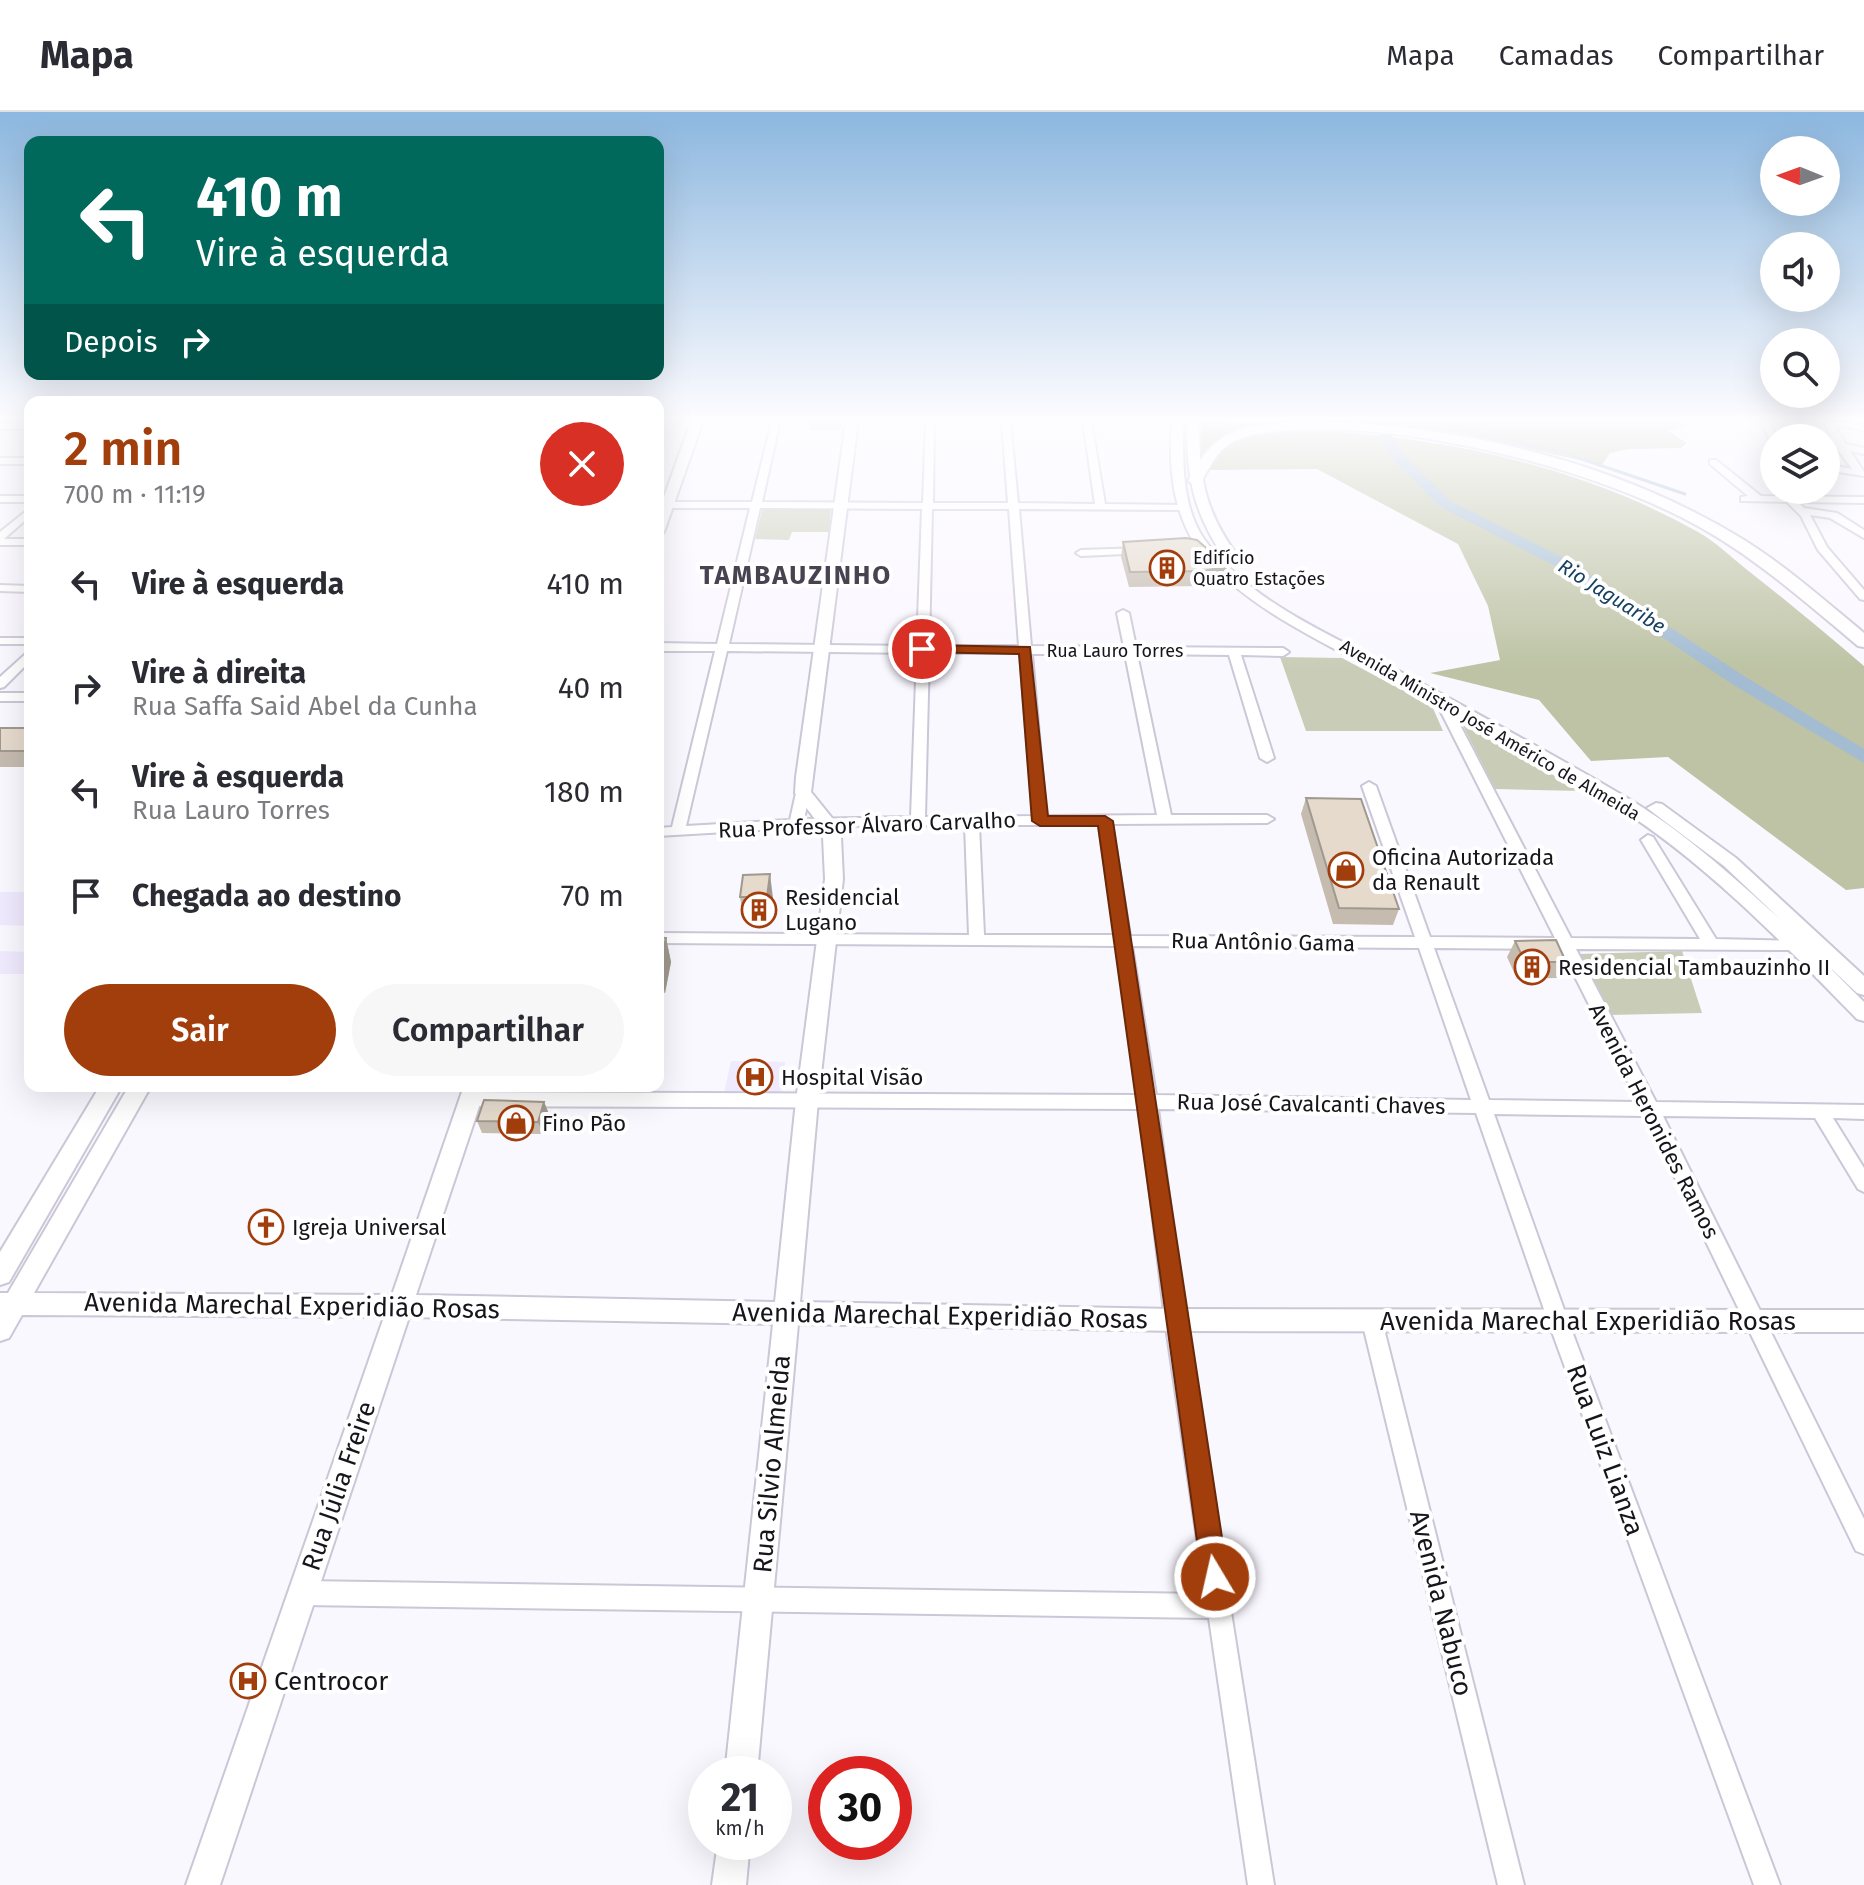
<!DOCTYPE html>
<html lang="pt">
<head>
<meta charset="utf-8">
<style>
	:root { --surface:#fff; --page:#f7f7f7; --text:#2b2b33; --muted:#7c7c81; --line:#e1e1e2; --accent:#a23e0c }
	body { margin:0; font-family:"Fira Sans",sans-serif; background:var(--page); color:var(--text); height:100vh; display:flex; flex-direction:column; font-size:30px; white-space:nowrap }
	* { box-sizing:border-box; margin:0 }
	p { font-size:26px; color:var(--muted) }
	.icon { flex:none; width:44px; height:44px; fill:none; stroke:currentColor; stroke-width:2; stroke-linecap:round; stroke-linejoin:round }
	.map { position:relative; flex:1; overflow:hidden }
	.details { position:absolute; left:24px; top:284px; width:640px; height:696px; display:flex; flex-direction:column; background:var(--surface); border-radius:16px; box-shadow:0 8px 32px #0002 }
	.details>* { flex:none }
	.top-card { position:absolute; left:24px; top:24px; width:640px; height:244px; border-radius:16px; box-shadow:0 8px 32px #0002; background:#00695c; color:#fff; overflow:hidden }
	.needle { width:52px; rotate:271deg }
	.buttons { position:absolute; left:1760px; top:24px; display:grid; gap:16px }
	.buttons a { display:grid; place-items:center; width:80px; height:80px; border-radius:50%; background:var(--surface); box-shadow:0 8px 32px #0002; font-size:40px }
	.speed { position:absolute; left:688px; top:1644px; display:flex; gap:16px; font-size:40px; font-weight:700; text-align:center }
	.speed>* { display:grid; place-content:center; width:104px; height:104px; border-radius:50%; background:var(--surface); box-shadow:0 8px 32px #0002; line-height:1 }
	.speed small { font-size:20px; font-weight:400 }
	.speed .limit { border:12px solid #d22; background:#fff; color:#111 }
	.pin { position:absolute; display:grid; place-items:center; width:68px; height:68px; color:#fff; margin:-34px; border:4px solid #fff; border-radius:50%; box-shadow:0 2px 8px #0007 }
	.me { position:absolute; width:88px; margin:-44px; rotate:351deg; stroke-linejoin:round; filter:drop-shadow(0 0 6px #0008) }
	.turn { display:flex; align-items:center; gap:28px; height:168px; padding:0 40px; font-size:36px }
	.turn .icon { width:104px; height:104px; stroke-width:2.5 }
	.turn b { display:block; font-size:56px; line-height:68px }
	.then { display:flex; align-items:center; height:76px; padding:0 40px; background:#0003; gap:16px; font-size:30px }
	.round { display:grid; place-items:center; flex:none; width:84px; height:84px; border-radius:42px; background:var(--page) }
	.summary { display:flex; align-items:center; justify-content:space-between; height:136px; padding:0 40px }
	h1 { font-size:48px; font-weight:600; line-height:60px; color:var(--accent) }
	.button { display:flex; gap:16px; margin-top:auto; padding:16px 40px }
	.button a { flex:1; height:92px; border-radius:48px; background:var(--accent); color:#fff; font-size:32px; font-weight:600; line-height:92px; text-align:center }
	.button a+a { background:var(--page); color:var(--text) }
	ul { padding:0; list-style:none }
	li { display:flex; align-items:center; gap:24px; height:104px; padding:0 40px }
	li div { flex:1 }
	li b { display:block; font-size:30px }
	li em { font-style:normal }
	header { display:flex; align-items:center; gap:48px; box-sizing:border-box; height:112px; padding:0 40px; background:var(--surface); border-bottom:2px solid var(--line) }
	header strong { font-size:38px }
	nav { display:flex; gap:44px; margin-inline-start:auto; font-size:28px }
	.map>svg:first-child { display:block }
</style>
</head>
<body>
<header>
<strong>Mapa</strong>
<nav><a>Mapa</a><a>Camadas</a><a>Compartilhar</a></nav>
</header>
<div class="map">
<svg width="1864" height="1773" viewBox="0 0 1864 1773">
	<rect width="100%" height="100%" fill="#faf8ff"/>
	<g fill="#efeafd">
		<path d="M0,780h30v34l-30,-1z"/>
		<path d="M0,839l30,1v22h-30z"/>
		<path d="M731,949l54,1 -4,32 -57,-1z"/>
	</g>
	<g fill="#c9cdb7">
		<path d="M831,397l-2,23h-37l-3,8 -34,-1 7,-29z"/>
		<path d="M1280,545l62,1 90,48 11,25h-137z"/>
		<path d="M1461,610l120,69 -86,-2z"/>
		<path d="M1682,839l20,62 -93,2 -30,-61z"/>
	</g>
	<g fill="#bdc3a4">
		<path d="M1202,309l85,4c-31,5 -68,4 -87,33z"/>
		<path d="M1358,309h319l11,4 -20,6 19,12 -6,5 -53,1 -18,4 -8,12 -140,-31z"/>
		<path d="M1317,318c132,8 265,37 381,102 17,9 33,25 48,37 40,31 79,64 118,97v222l-18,2 -178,-133 -77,4 -52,-61 -109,-27 70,-13 -12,-54 -30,-62 -141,-75 -113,1c22,-40 73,-38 113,-40z"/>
	</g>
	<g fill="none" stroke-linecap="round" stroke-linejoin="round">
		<path stroke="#a3bcd2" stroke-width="3" d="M1434,309l127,31 124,42"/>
		<path fill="#a3bcd2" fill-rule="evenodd" d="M1371,309h12l20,33 46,46 122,62 173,114 120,73v14l-132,-79 -173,-116 -120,-62 -47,-47z"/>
		<g stroke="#cbc7d7" stroke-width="4">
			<g id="minor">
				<path d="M772,309h8l-18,81 161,1 3,-82h8l-1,82h75l-6,-82h8l8,82 77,1 -12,-83h8l14,83 82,1 1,2 -5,3 -164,-1 12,137 93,1 -7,-34 6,-3 6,3 7,34 147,1 6,4 -6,4 -42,-1 33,103 -7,4 -7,-4 -31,-103 -92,-1 34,161h96l7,4 -7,4 -155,1 18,112 285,1 -53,-151 7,-4 7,4 54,151 125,1 -120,-238 6,-4 6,4 124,238 129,1 -59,-99 7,-5 5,2 63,102 93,2 3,4 -8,5 -228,-1 80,153 208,3v14l-31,-1 31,50v24l-6,-3 -43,-71 -152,-2 201,403v35l-8,-3 -211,-435 -151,-2 73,204 213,567h-26l-207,-567 -71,-205 -318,-4 27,211 89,565h-26l-39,-267 -907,-13 -8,-4 -4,-8 4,-8 8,-4 903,13 -40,-274 -25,-211 -669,-3 -6,-2 -3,-5 3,-5 6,-2 667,3 -22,-149 -458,-3v-10l311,2 -4,-110 -139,1 -168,10v-8l14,-1 43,-176h-57v-8l59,1 33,-136h-92v-6h94zM760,396l162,1 -5,137 -188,-2zM932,397h77l10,137h-90zM727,539l190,2 -6,164 -107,2 6,-26 -7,-4 -7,4 -6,27 -104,6zM929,541h91l13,163 -108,1zM1032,542h93l32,161 -111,1zM979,713h120l16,110h-131zM1132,834l287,2 52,152 -315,-5zM1434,836l127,1 77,153 -149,-2z"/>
				<path d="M1761,309h8l9,17h-4v4l-5,-3z"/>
				<path d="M1823,309l41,3v6l-30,-5 12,19 18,4v6l-14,-3 14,21v4l-38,-6v-6l26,5 -17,-23z"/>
				<rect x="0" y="311" width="30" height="6"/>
				<rect x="0" y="346" width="30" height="6"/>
				<path d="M1710,348h6l45,36 103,1v6l-66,-1 6,6 33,5 27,17v8l-34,-20 -20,-3 17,32 37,43v10l-4,-1 -42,-49 -17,-34 -14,-14 -46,-1v-4l7,-1 -38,-32z"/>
				<rect x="0" y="384" width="30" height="6"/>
				<path d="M30,396v8l-26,23h26v6h-30v-13z"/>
				<path d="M1143,436l4,1v4l-66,3 -5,-3 5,-3z"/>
				<path d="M0,473l30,1v6l-30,-1z"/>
				<rect x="0" y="526" width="30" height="6"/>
				<path d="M30,538v11l-26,26 -4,1v-11z"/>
				<rect x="0" y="581" width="30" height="8"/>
				<path d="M1372,1200l7,3 3,6 142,564h-26l-136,-564 3,-6z"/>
			</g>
		</g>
		<g stroke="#cbc7d7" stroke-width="4">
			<g id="major">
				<path d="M691,309h12l-39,111 -6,4v-22z"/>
				<path d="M846,309h12l-47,371 21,26 9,19 2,42 -25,222 -18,201 375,7 689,1v22l-689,-1 -377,-7 -41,450h-32l48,-450 -364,-7 -189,568h-34l198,-568 -362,-2 -13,23 -9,3v-48h8l121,-207h22l-117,207 358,2 72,-209h22l-70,209 359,7 21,-201 29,-222 -2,-42 -5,-14 -23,-30 1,-16z"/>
				<path d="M1172,309h11c0,39 -2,84 21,118 45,63 129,97 195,132 75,41 150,81 223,124 58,33 109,80 158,124l-56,-53 -77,-58 9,-5 6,1 74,54 128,118v19l-7,-2 -36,-34 43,43v19l-7,-2c-75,-77 -153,-158 -244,-215 -78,-49 -162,-92 -243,-136 -55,-30 -118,-59 -161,-106 -36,-39 -41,-91 -37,-141z"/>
				<path d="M1188,309h11c0,60 6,92 43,141l-2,3h-10c-34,-44 -46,-89 -42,-144z"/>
				<path d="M100,974h22l-113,196 -9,3v-33z"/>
				<path d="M718,1730h32l-4,43h-34z"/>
			</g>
		</g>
		<g stroke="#cbc7d7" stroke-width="4">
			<path id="highway" d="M1290,309c155,0 321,37 454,119 43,27 81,61 120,93v14l-6,-1c-56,-47 -111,-96 -177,-129 -106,-53 -272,-94 -389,-87 -20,2 -41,2 -59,12 -18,10 -23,26 -33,42l-5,1 -7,-4c16,-33 35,-51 72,-56 10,-1 24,-1 30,-4z"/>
		</g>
		<use href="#minor" fill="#fff" fill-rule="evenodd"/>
		<use href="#major" fill="#fff" fill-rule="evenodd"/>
		<use href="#highway" fill="#fff" fill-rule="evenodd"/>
	</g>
	<g fill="#c5bbaf">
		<path d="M809,308h33l-2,10h-30z"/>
		<path d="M1186,426l38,43 -22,5 -73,1 -8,-30 2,-15z"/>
		<rect x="0" y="616" width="30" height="39"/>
		<path d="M1306,686l93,111 -6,16 -60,-1 -32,-110z"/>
		<path d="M743,763l30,23 -3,23h-26l-4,-24z"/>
		<path d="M658,818l2,7 6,1 5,24 -6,31h-7z"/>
		<path d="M1515,829l51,21 -9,16 -40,1 -10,-22z"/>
		<path d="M32,974h24l-3,6 -16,-1z"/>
		<path d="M544,990l5,12 -6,20 -61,-1 -5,-12z"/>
	</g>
	<g fill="#a0998f">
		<path d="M1227,454l-3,15 -22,5 2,-15z"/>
		<path d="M770,762l3,24 -3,23 -3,-24z"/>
		<path d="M666,826l5,24 -6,31 -6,-24z"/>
		<path d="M48,974h8l-3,6z"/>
		<path d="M544,990l5,12 -6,20 -5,-12z"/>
	</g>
	<g fill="#e5dacc" stroke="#a0998f" stroke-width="2">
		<path d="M1186,426l11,2 30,26 -23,5 -74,1 -7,-30z"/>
		<rect x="0" y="616" width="30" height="23"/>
		<path d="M1306,686l55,1 38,110 -60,-1z"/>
		<path d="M770,762l-3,23h-27l3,-22z"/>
		<path d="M658,825l8,1 -7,31h-1z"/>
		<path d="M1556,828l10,22h-41l-10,-21z"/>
		<path d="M484,988l60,2 -6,20 -61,-1z"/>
	</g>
	<linearGradient id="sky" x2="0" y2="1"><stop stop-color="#8cb7df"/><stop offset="0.55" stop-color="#fdfcff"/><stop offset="1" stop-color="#fdfcff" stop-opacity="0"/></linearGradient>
	<rect width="1864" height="557" fill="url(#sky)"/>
	<path fill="#a23e0c" stroke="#692808" stroke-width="2" d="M922,533l108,2 18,169h57l8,5 115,756 -4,9 -9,4 -9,-4 -4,-9 -104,-751h-58l-8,-5 -13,-167 -101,-2 -2,-3z"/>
	<defs>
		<g id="building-ring" transform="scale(1.8)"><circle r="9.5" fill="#fff" stroke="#a23e0c" stroke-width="1.5"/><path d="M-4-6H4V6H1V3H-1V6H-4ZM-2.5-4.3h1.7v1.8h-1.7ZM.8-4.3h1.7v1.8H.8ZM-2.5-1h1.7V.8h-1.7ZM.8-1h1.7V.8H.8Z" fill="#a23e0c"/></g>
		<g id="shop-ring" transform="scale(1.8)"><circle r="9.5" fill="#fff" stroke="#a23e0c" stroke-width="1.5"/><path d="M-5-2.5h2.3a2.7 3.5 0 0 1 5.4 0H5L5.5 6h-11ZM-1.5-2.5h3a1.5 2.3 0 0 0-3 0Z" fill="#a23e0c"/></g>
		<g id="hospital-ring" transform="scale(1.8)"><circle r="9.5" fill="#fff" stroke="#a23e0c" stroke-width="1.5"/><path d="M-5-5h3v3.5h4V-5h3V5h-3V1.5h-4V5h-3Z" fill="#a23e0c"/></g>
		<g id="church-ring" transform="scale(1.8)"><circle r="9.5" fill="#fff" stroke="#a23e0c" stroke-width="1.5"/><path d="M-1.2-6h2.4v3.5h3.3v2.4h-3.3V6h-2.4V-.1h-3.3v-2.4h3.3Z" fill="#a23e0c"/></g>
	</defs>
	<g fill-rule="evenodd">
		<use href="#building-ring" x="1167" y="456"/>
		<use href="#shop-ring" x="1346" y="758"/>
		<use href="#building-ring" x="759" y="798"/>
		<use href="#building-ring" x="1532" y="855"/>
		<use href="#hospital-ring" x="755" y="965"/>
		<use href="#shop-ring" x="516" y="1011"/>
		<use href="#church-ring" x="266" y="1115"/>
		<use href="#hospital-ring" x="248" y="1569"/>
	</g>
	<g text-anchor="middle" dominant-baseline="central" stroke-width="8" stroke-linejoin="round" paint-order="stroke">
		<g font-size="18" fill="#17151b" stroke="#fff" text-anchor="start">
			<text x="1193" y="446">Edifício<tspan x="1193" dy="21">Quatro Estações</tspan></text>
		</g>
		<g font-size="18" fill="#17151b" stroke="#fff">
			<text x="1115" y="539">Rua Lauro Torres</text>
			<text transform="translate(1490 618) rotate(30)">Avenida Ministro José Américo de Almeida</text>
		</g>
		<g font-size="20" font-style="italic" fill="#164060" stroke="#fff">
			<text transform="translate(1612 484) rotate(32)">Rio Jaguaribe</text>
		</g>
		<g font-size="22" fill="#17151b" stroke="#fff">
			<text transform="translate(867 713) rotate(-2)">Rua Professor Álvaro Carvalho</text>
			<text transform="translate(1263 830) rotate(1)">Rua Antônio Gama</text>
			<text transform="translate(1311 992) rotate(1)">Rua José Cavalcanti Chaves</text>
			<text transform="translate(1654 1009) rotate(63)">Avenida Heronides Ramos</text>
		</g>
		<g font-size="22" fill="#17151b" stroke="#fff" text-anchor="start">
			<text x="1372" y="745">Oficina Autorizada<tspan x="1372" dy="25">da Renault</tspan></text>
			<text x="785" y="785">Residencial<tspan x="785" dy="25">Lugano</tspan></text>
			<text x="1558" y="855">Residencial Tambauzinho II</text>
			<text x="781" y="965">Hospital Visão</text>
			<text x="542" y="1011">Fino Pão</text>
			<text x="292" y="1115">Igreja Universal</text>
		</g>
		<g font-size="26" font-weight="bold" letter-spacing="2" fill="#474350" stroke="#fff">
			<text x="796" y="463">TAMBAUZINHO</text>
		</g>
		<g font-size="26" fill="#17151b" stroke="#fff">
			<text transform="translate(292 1194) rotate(1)">Avenida Marechal Experidião Rosas</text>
			<text transform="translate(940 1204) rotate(1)">Avenida Marechal Experidião Rosas</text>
			<text x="1588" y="1209">Avenida Marechal Experidião Rosas</text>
			<text transform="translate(1605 1338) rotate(70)">Rua Luiz Lianza</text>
			<text transform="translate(772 1352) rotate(-85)">Rua Silvio Almeida</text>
			<text transform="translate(339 1374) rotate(-71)">Rua Júlia Freire</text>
			<text transform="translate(1441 1491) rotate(76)">Avenida Nabuco</text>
		</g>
		<g font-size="26" fill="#17151b" stroke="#fff" text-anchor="start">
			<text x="274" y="1569">Centrocor</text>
		</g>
	</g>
</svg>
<div class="buttons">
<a><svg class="needle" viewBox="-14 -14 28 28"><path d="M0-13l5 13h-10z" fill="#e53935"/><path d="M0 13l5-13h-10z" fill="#7c7c81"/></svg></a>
<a><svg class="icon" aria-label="sound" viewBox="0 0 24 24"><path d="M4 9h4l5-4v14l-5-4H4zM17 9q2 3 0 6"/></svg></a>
<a><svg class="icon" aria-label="search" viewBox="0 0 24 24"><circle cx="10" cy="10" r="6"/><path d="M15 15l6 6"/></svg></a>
<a><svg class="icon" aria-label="layers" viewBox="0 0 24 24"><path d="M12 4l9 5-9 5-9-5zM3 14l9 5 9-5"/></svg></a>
</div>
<div class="speed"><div>21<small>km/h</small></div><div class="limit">30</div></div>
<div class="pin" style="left:922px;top:537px;background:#d93025"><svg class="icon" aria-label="arrive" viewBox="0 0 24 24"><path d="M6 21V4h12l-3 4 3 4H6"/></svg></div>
<svg class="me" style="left:1215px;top:1465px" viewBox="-20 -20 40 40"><circle r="17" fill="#a23e0c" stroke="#fff" stroke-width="3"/><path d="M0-11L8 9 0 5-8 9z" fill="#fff"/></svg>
<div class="top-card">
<div class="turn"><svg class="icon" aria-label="left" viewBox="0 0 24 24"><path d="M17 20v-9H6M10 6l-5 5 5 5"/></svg><div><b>410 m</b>Vire à esquerda</div></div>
<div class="then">Depois<svg class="icon" aria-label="right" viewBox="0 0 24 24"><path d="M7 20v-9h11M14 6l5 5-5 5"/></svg></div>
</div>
<section class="details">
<div class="summary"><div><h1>2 min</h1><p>700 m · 11:19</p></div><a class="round" style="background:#d93025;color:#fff"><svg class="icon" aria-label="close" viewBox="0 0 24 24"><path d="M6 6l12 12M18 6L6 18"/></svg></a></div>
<ul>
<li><svg class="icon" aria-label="left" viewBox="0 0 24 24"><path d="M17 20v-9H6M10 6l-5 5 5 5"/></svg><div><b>Vire à esquerda</b></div><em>410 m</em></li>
<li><svg class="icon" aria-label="right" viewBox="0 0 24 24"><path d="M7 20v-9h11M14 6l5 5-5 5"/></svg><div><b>Vire à direita</b><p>Rua Saffa Said Abel da Cunha</p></div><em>40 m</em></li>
<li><svg class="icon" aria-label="left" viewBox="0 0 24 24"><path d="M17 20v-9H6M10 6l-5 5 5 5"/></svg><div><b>Vire à esquerda</b><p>Rua Lauro Torres</p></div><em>180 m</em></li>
<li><svg class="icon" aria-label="arrive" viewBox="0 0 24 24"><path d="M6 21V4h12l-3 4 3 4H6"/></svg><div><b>Chegada ao destino</b></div><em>70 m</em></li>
</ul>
<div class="button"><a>Sair</a><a>Compartilhar</a></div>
</section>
</div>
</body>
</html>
